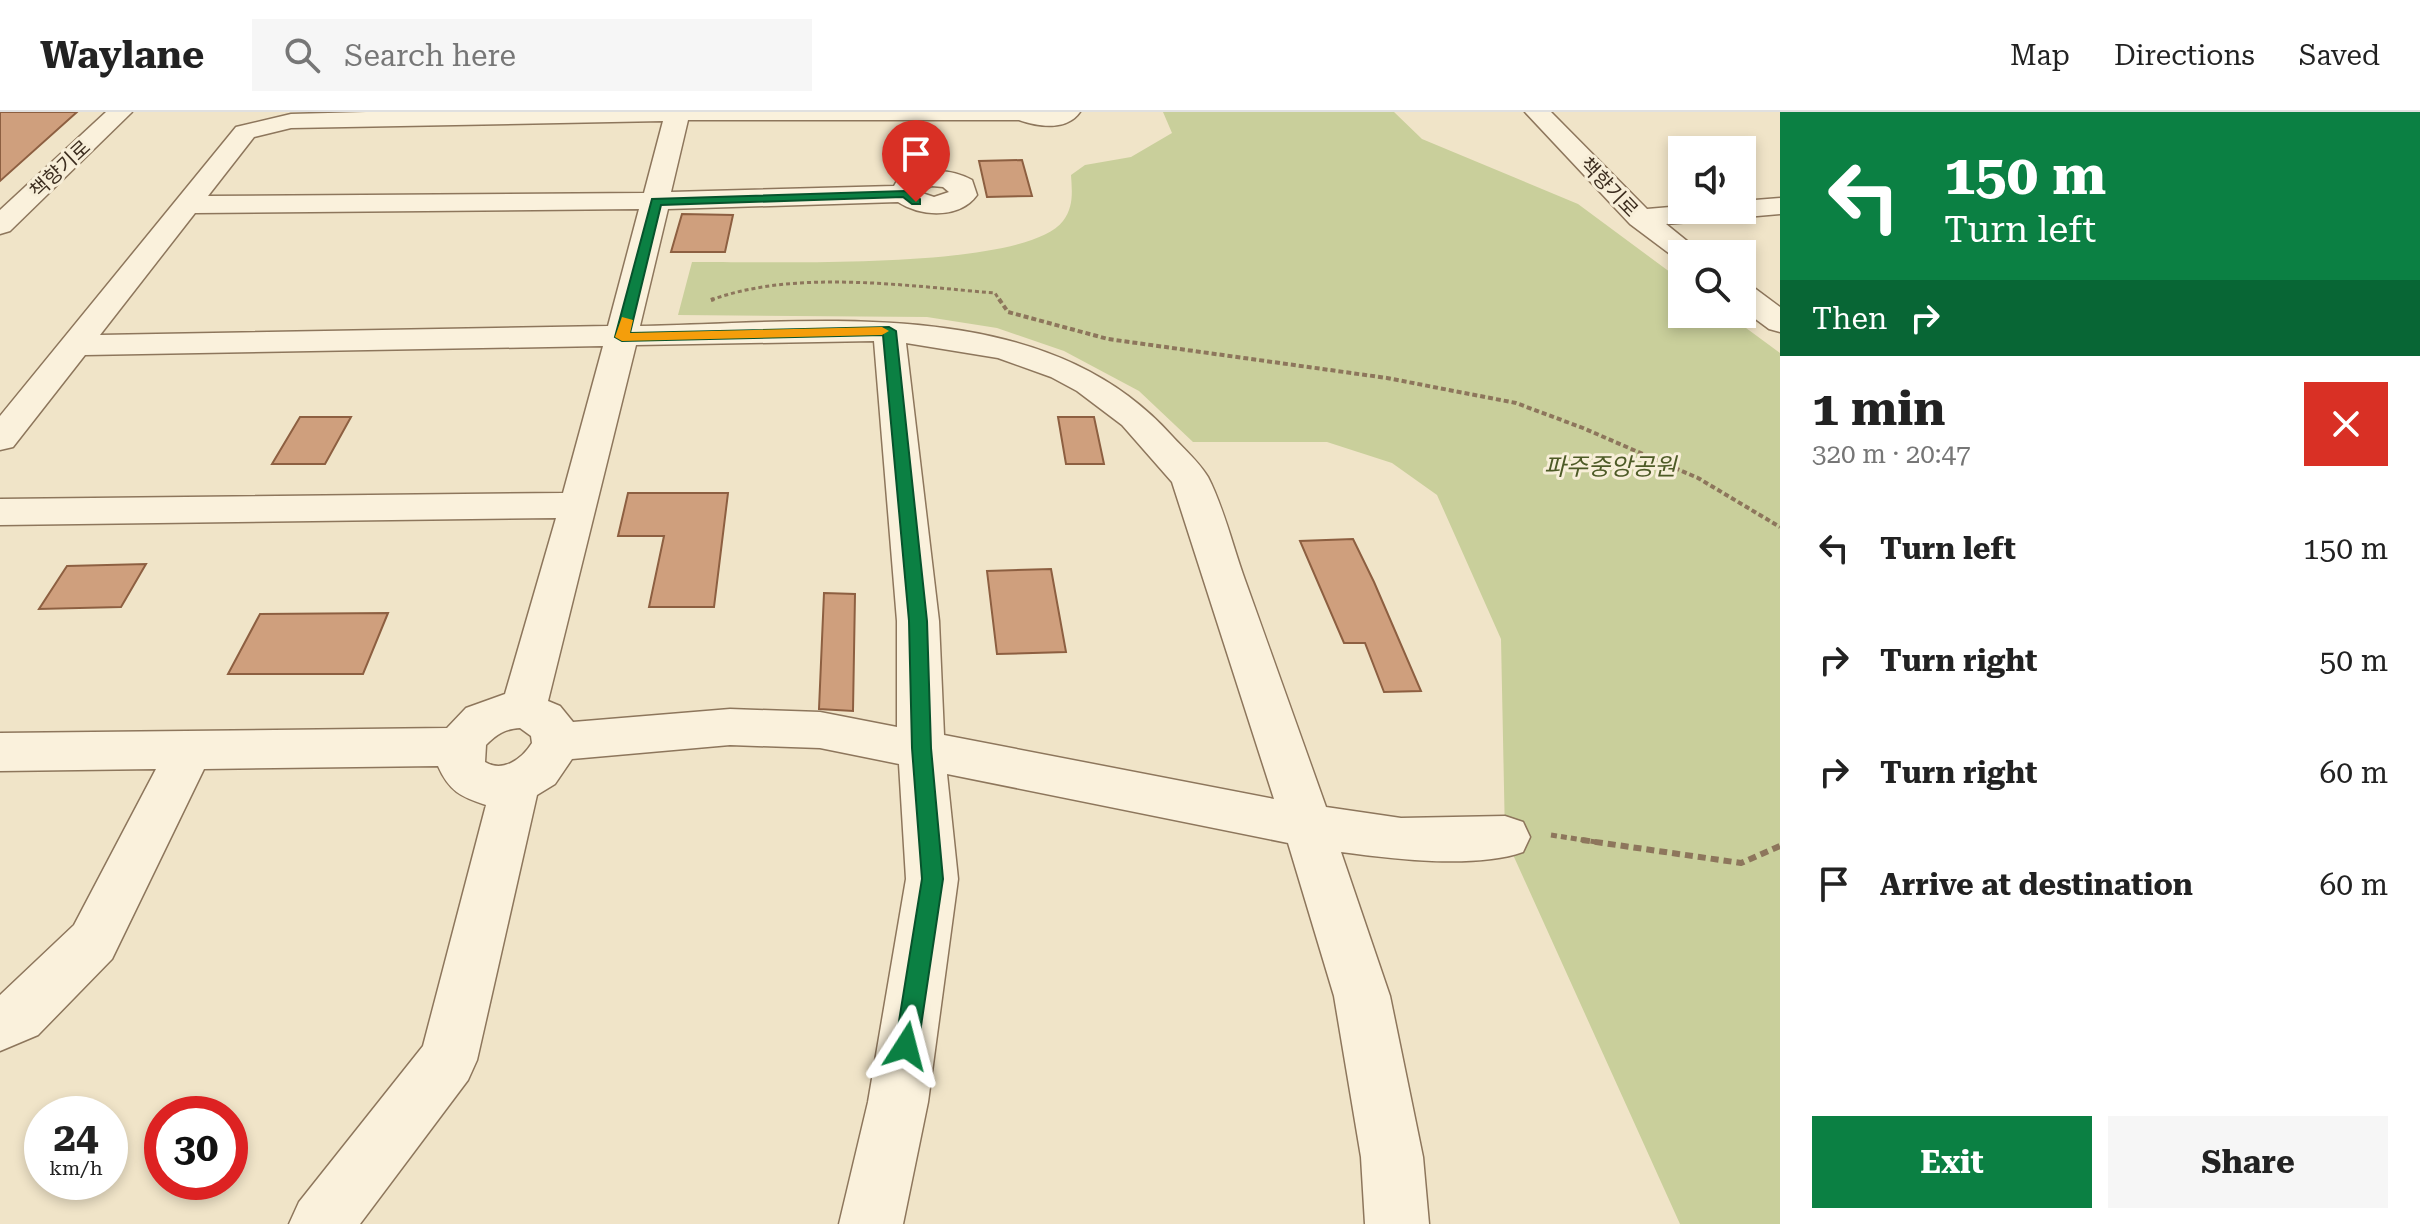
<!DOCTYPE html>
<html lang="en">
<head>
<meta charset="utf-8">
<style>
	:root { --surface:#fff; --page:#f6f6f6; --text:#222; --muted:#767676; --line:#e0e0e0; --accent:#0b8043 }
	body { margin:0; font-family:"Roboto Serif","Noto Sans KR",serif; background:var(--page); color:var(--text); height:100vh; display:flex; flex-direction:column; font-size:30px; white-space:nowrap }
	* { box-sizing:border-box; margin:0 }
	p { font-size:26px; color:var(--muted) }
	.icon { flex:none; width:44px; height:44px; fill:none; stroke:currentColor; stroke-width:2; stroke-linecap:round; stroke-linejoin:round }
	.map { position:relative; flex:1; overflow:hidden }
	.details { display:flex; flex-direction:column; background:var(--surface); width:640px }
	.details>* { flex:none }
	.top-card { background:#0b8043; color:#fff; overflow:hidden }
	.tools { position:absolute; left:1668px; top:24px; display:grid; gap:16px }
	.tools a { display:grid; place-items:center; width:88px; height:88px; border-radius:0px; background:var(--surface); box-shadow:0 4px 12px #0003; font-size:40px }
	.speed { position:absolute; left:24px; top:984px; display:flex; gap:16px; font-size:40px; font-weight:700; text-align:center }
	.speed>* { display:grid; place-content:center; width:104px; height:104px; border-radius:50%; background:var(--surface); box-shadow:0 4px 12px #0003; line-height:1 }
	.speed small { font-size:20px; font-weight:400 }
	.speed .limit { border:12px solid #d22; background:#fff; color:#111 }
	.pin { position:absolute; display:grid; place-items:center; width:68px; height:68px; color:#fff; margin:-82px -34px; border-radius:50% 50% 50% 0; rotate:-45deg; box-shadow:0 0 8px #0007 }
	.pin .icon { rotate:45deg }
	.me { position:absolute; width:88px; margin:-44px; rotate:9deg; stroke-linejoin:round; filter:drop-shadow(0 0 6px #0008) }
	.turn { display:flex; align-items:center; gap:28px; height:168px; padding:0 32px; font-size:36px }
	.turn .icon { width:104px; height:104px; stroke-width:2.5 }
	.turn b { display:block; font-size:56px; line-height:68px }
	.then { display:flex; align-items:center; height:76px; padding:0 32px; background:#0003; gap:16px; font-size:30px }
	.round { display:grid; place-items:center; flex:none; width:84px; height:84px; border-radius:0px; background:var(--page) }
	.summary { display:flex; align-items:center; justify-content:space-between; height:136px; padding:0 32px }
	h1 { font-size:48px; font-weight:700; line-height:60px }
	.button { display:flex; gap:16px; margin-top:auto; padding:16px 32px }
	.button a { flex:1; height:92px; border-radius:0px; background:var(--accent); color:#fff; font-size:32px; font-weight:700; line-height:92px; text-align:center }
	.button a+a { background:var(--page); color:var(--text) }
	ul { padding:0; list-style:none }
	li { display:flex; align-items:center; gap:24px; height:112px; padding:0 32px }
	li div { flex:1 }
	li b { display:block; font-size:30px }
	li em { font-style:normal }
	header { display:flex; align-items:center; gap:48px; box-sizing:border-box; height:112px; padding:0 40px; background:var(--surface); border-bottom:2px solid var(--line) }
	header strong { font-size:38px }
	nav { display:flex; gap:44px; margin-inline-start:auto; font-size:28px }
	.search { width:560px; height:72px; background:var(--page); display:flex; align-items:center; gap:20px; box-sizing:border-box; padding:0 28px; border-radius:0px; color:var(--muted); font-size:30px }
	main { display:flex; flex:1; min-height:0 }
	.map>svg:first-child { display:block }
</style>
</head>
<body>
<header>
<strong>Waylane</strong>
<div class="search"><svg class="icon" aria-label="search" viewBox="0 0 24 24"><circle cx="10" cy="10" r="6"/><path d="M15 15l6 6"/></svg>Search here</div>
<nav><a>Map</a><a>Directions</a><a>Saved</a></nav>
</header>
<main>
<div class="map">
<svg width="1780" height="1112" viewBox="0 0 1780 1112">
	<rect width="100%" height="100%" fill="#f0e4c8"/>
	<path fill="#c9cf9b" d="M1163,0h231l28,27 156,65 104,77v33h45l53,39v871h-100l-175,-387 -4,-198 -64,-144 -45,-32 -65,-21h-134l-54,-51 -75,-40 -67,-23 -70,-11 -249,-2 14,-53c69,-1 332,10 371,-41 11,-14 9,-30 8,-46l14,-10 46,-8 41,-24z"/>
	<g fill="#cf9f7d" stroke="#8d5f41" stroke-width="2">
		<path d="M0,0h77l-77,69z"/>
		<path d="M1022,48l10,36 -45,1 -8,-36z"/>
		<path d="M682,102l51,1 -8,37h-54z"/>
		<path d="M300,305h51l-26,47h-53z"/>
		<path d="M1058,305h36l10,47h-38z"/>
		<path d="M628,381h100l-14,114h-65l15,-71h-46z"/>
		<path d="M1353,427l21,43 47,109 -37,1 -19,-49h-21l-44,-102z"/>
		<path d="M146,452l-25,43 -82,2 28,-43z"/>
		<path d="M1051,457l15,83 -69,2 -10,-83z"/>
		<path d="M824,481l31,1 -2,117 -34,-2z"/>
		<path d="M388,501l-25,61h-135l32,-60z"/>
	</g>
	<g fill="none" stroke-linecap="round" stroke-linejoin="round">
		<g stroke="#8d765c" stroke-width="3">
			<g id="minor">
				<path d="M106,0h26l-122,119 -10,3v-24z"/>
				<path d="M366,0h714c-13,19 -41,15 -61,8h-331l-17,72 223,-6 4,-7c27,-8 48,-13 74,1l5,15c-17,24 -56,22 -79,7l-230,7 -28,117c176,-3 402,-35 532,110 12,13 27,26 36,41 16,31 25,70 37,103 27,75 54,151 81,227l75,11 104,-2 18,6 7,15 -7,15c-49,17 -130,7 -182,0l49,144 33,161 6,67h-64l-4,-67 -27,-161 -46,-153 -341,-69 11,105 -30,223 -25,122h-64l29,-122 38,-223 -7,-115 -79,-16 -90,-3 -158,14 -17,25 -18,11 -60,265 -9,20 -108,144h-71l10,-22 124,-156 63,-241c-25,-8 -37,-14 -48,-39l-234,3 -92,190 -74,76 -38,16v-56l74,-70 82,-156 -156,2v-38l447,-5 19,-20 39,-14 51,-176 -556,7v-26l563,-6 40,-147 -518,9 -72,92 -13,3v-34l236,-289 55,-13zM663,9l-19,72 -436,3 46,-59 37,-9zM932,74l11,1 6,5 -15,5 -15,-5zM639,97l-31,117 -508,9 95,-122zM874,229l23,280v106l-77,-15 -90,-3 -157,13 -13,-16 -12,-5 88,-356zM906,231l92,15 53,19 26,14 45,34 50,57 102,317 -330,-64 -5,-114zM520,616l11,8 1,7c-10,16 -29,30 -47,19l1,-17c11,-11 19,-16 34,-17z"/>
				<path d="M1525,0h26l96,97 35,-3v4h60v-9l38,-3v16l-114,10 37,30h-21v7l-4,-1 -48,-36z"/>
				<path d="M1742,173l11,2 27,20v25l-11,-3 -27,-20z"/>
			</g>
		</g>
		<path stroke="#8d765c" stroke-width="3" stroke-dasharray="4 3" stroke-linecap="butt" d="M711,188c84,-31 196,-14 284,-7l5,8"/>
		<g stroke="#8d765c" stroke-width="4" stroke-dasharray="5 3" stroke-linecap="butt">
			<path d="M999,187l9,13 100,27 279,39 129,25 67,25 115,50 82,49"/>
			<path d="M711,188l3,-1"/>
		</g>
		<path stroke="#8d765c" stroke-width="5" stroke-dasharray="6 4" stroke-linecap="butt" d="M1551,723l45,7"/>
		<path stroke="#8d765c" stroke-width="6" stroke-dasharray="8 5" stroke-linecap="butt" d="M1582,728l159,23 39,-17"/>
		<use href="#minor" fill="#faf1dc" fill-rule="evenodd"/>
	</g>
	<path fill="#0b8043" stroke="#07532c" stroke-width="2" d="M905,79l15,8v5h-8l-9,-7 -242,8 -31,128 259,-6 7,4 31,290 4,127 12,131 -25,167 -3,8 -9,4 -8,-4 -3,-8 27,-167 -10,-131 -3,-127 -26,-286 -261,6 -7,-4 37,-138z"/>
	<path fill="#f59e0b" d="M622,205l11,3 -3,13 252,-6 7,4 -7,4 -260,6 -7,-4z"/>
	<g text-anchor="middle" dominant-baseline="central" stroke-width="6" stroke-linejoin="round" paint-order="stroke">
		<g font-size="20" fill="#3d2e20" stroke="#f7eed8">
			<text transform="translate(60 57) rotate(-43)">책향기로</text>
			<text transform="translate(1609 75) rotate(46)">책향기로</text>
		</g>
		<g font-size="24" font-style="italic" fill="#4d5a26" stroke="#f7eed8">
			<text x="1610" y="355">파주중앙공원</text>
		</g>
	</g>
</svg>
<div class="tools">
<a><svg class="icon" aria-label="sound" viewBox="0 0 24 24"><path d="M4 9h4l5-4v14l-5-4H4zM17 9q2 3 0 6"/></svg></a>
<a><svg class="icon" aria-label="search" viewBox="0 0 24 24"><circle cx="10" cy="10" r="6"/><path d="M15 15l6 6"/></svg></a>
</div>
<div class="speed"><div>24<small>km/h</small></div><div class="limit">30</div></div>
<div class="pin" style="left:916px;top:90px;background:#d93025"><svg class="icon" aria-label="arrive" viewBox="0 0 24 24"><path d="M6 21V4h12l-3 4 3 4H6"/></svg></div>
<svg class="me" style="left:906px;top:934px" viewBox="-20 -20 40 40"><path d="M0-17L14 15 0 8-14 15z" fill="#0b8043" stroke="#fff" stroke-width="4"/></svg>
</div>
<section class="details">
<div class="top-card">
<div class="turn"><svg class="icon" aria-label="left" viewBox="0 0 24 24"><path d="M17 20v-9H6M10 6l-5 5 5 5"/></svg><div><b>150 m</b>Turn left</div></div>
<div class="then">Then<svg class="icon" aria-label="right" viewBox="0 0 24 24"><path d="M7 20v-9h11M14 6l5 5-5 5"/></svg></div>
</div>
<div class="summary"><div><h1>1 min</h1><p>320 m · 20:47</p></div><a class="round" style="background:#d93025;color:#fff"><svg class="icon" aria-label="close" viewBox="0 0 24 24"><path d="M6 6l12 12M18 6L6 18"/></svg></a></div>
<ul>
<li><svg class="icon" aria-label="left" viewBox="0 0 24 24"><path d="M17 20v-9H6M10 6l-5 5 5 5"/></svg><div><b>Turn left</b></div><em>150 m</em></li>
<li><svg class="icon" aria-label="right" viewBox="0 0 24 24"><path d="M7 20v-9h11M14 6l5 5-5 5"/></svg><div><b>Turn right</b></div><em>50 m</em></li>
<li><svg class="icon" aria-label="right" viewBox="0 0 24 24"><path d="M7 20v-9h11M14 6l5 5-5 5"/></svg><div><b>Turn right</b></div><em>60 m</em></li>
<li><svg class="icon" aria-label="arrive" viewBox="0 0 24 24"><path d="M6 21V4h12l-3 4 3 4H6"/></svg><div><b>Arrive at destination</b></div><em>60 m</em></li>
</ul>
<div class="button"><a>Exit</a><a>Share</a></div>
</section>
</main>
</body>
</html>
